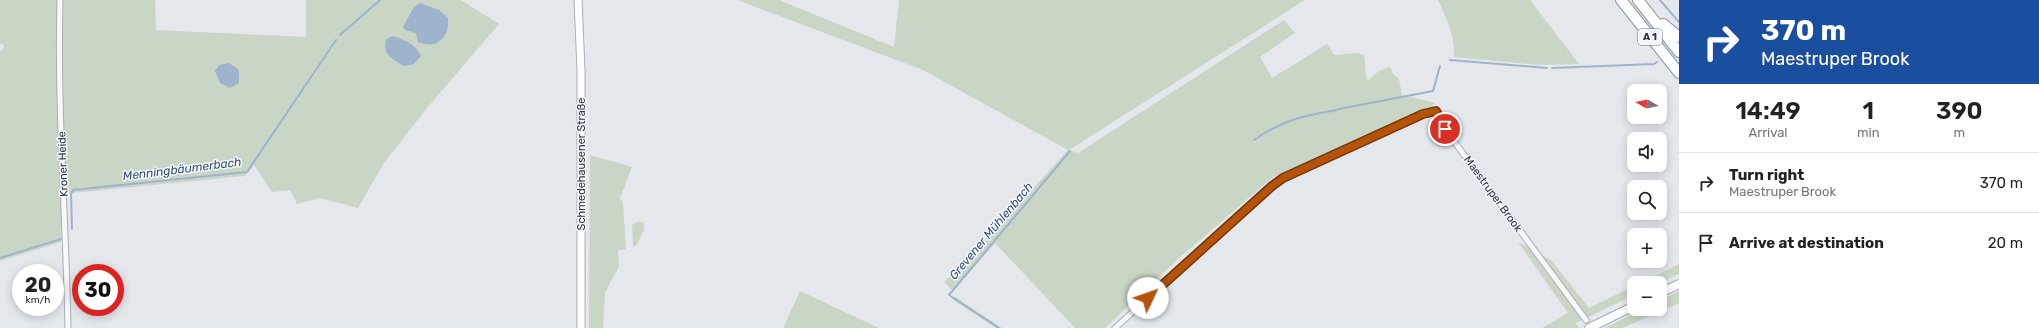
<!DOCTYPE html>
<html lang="en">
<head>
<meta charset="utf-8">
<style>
	:root { --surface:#fff; --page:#f6f6f6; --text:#222; --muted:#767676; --line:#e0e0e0 }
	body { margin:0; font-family:Rubik,sans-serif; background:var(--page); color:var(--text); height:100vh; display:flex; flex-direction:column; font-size:15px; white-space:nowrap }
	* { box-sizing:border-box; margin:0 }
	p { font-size:13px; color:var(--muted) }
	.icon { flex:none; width:22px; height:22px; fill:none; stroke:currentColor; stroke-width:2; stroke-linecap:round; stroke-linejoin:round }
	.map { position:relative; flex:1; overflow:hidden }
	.details { display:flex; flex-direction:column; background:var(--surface); width:360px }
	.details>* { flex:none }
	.guide { background:#1a4fa0; color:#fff; overflow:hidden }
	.needle { width:26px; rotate:279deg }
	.tools { position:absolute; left:1627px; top:84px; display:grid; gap:8px }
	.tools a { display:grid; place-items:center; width:40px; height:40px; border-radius:8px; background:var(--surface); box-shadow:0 2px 10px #0003; font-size:20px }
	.speed { position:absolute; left:12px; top:264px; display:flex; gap:8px; font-size:20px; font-weight:700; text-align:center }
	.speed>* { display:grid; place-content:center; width:52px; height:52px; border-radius:50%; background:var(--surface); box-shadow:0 2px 10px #0003; line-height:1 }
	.speed small { font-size:10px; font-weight:400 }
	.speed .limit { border:6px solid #d22; background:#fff; color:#111 }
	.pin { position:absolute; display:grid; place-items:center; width:34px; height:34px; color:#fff; margin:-17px; border:2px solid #fff; border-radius:50%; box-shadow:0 1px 4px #0007 }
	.me { position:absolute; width:44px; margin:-22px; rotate:48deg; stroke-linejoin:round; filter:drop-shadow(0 0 3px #0008) }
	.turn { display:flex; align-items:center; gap:14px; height:84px; padding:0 16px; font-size:18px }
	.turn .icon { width:52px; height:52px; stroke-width:2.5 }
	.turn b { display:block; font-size:28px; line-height:34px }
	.eta { display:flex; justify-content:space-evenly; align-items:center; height:68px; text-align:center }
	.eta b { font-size:24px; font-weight:600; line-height:28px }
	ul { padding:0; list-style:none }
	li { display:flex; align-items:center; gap:12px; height:60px; padding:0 16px; border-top:1px solid var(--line) }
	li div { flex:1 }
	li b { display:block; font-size:15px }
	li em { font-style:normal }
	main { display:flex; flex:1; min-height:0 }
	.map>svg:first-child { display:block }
</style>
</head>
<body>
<main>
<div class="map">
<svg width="1679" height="328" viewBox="0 0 1679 328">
	<rect width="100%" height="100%" fill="#e4e7ec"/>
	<g fill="#c9d6c5">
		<path d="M0,0h155l1,30 150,7v-37h155l38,24 -72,84 -43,55 -26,45 -38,-10 -23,6 -7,-14 -18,2 -18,-27 -9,11 -184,18v48l-61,19v-210l3,-1 1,-5 -4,-1z"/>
		<path d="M737,0h42l115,47 5,-47h406l-236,150 9,3 206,-133 11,13 -35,24 12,21 55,-34 7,11 23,-2 7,2 3,26 12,-10 11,-4 3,7 6,5 3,16 33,8 -5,6 -157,68 -95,82 -73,69h-30l-80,-85 -42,48 -9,-9 24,-22 100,-110 -145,-80z"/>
		<path d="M1438,0h92l49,64 -39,1 -86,-8c1,-21 -7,-38 -16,-57z"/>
		<path d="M590,155l42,12 -12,31 3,5 3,46 -8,1 1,16 -14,27 -2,35h-14z"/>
		<path d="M638,221l6,2v7l-8,16h-3l-1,-21z"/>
		<path d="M1518,242l33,18 38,48 45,-22v9l-58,28 3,5h-37l26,-15z"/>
		<path d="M1679,264v10l-19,9h-19z"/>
		<path d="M800,291l79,37h-96z"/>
		<path d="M1679,291v12l-56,25h-18l38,-19h17v-8z"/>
		<path d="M955,297l47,31h-6l-44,-29z"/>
	</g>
	<g fill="#9fb4cc">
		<path d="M420,3l19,7 9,8c2,20 -12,32 -30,24l-2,-9 -11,-3 -2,-3 11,-20z"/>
		<path d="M393,36c12,4 23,8 28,20l-7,8 -10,2c-12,-7 -22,-12 -18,-27z"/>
		<path d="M229,63l10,7v13l-9,5 -10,-5 -5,-12 4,-6z"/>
	</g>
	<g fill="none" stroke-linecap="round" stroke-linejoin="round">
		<g stroke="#9fb4cc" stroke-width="2">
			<path d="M1660,0l19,22"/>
			<path d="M340,35l40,-35"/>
			<path d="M1450,60l97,8"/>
			<path d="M1552,68l102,-4 3,-2"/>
			<path d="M1339,109l94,-18 7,-25"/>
			<path d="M1254,140c29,-20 48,-24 83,-30"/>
			<path d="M72,229l-1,-35 2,-4 174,-18 89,-132"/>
			<path d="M0,258l61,-19"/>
			<path d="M999,328l-50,-33 121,-144"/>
		</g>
		<g stroke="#a9aeb7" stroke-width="7">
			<g id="street">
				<path d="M60,0c-3,109 6,219 8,328"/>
				<path d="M1115,328l157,-142 11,-8 140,-64 13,-3 9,18 141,191"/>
			</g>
		</g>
		<g stroke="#a9aeb7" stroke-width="9">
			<path id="secondary" d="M578,0l3,70v258"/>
		</g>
		<g stroke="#a3abb8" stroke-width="10">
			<g id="primary">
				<path d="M1660,293l19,-9"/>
				<path d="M1589,328l45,-22"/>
			</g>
		</g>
		<g stroke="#8b94a3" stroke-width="12">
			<g id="highway">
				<path d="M1621,0l58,73"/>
				<path d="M1638,0l41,52"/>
				<path d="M1663,24l16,13"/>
			</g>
		</g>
		<use href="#street" stroke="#f7f8fa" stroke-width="5"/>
		<use href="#secondary" stroke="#fff" stroke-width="7"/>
		<use href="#primary" stroke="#fff" stroke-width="8"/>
		<use href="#highway" stroke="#fff" stroke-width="10"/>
	</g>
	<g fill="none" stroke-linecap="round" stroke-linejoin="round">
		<g stroke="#753606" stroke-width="10">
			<path id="route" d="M1148,298l124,-112 11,-8 140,-64 13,-3 9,18"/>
		</g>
		<use href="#route" stroke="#b45309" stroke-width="7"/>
	</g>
	<g text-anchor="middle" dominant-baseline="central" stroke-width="3" stroke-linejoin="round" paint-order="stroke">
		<rect fill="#f4f6f9" stroke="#676e7b" stroke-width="1" x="1638" y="29" width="24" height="16" rx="3"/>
		<g font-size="10" font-weight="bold" fill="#2b3445">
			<text x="1650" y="37">A 1</text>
		</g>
		<g font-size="11" fill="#2b3445" stroke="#f4f6f9">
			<text transform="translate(63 164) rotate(-92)">Kroner Heide</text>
			<text transform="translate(581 164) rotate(-90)">Schmedehausener Straße</text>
			<text transform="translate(1493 194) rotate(54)">Maestruper Brook</text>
		</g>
		<g font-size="12" font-style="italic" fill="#34527a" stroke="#f4f6f9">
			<text transform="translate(182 169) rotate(-7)">Menningbäumerbach</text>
			<text transform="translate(991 231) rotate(-50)">Grevener Mühlenbach</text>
		</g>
	</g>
</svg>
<div class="tools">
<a><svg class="needle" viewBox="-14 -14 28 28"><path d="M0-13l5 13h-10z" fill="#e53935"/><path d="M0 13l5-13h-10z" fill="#767676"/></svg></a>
<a><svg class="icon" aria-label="sound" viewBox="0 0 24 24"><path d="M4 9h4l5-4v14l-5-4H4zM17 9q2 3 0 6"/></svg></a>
<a><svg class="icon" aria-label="search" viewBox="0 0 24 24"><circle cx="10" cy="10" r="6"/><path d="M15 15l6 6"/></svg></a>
<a>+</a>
<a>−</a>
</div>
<div class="speed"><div>20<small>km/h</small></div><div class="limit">30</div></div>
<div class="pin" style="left:1445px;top:129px;background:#d93025"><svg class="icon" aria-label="arrive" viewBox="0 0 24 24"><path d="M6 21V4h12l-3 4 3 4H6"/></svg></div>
<svg class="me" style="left:1148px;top:298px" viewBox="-20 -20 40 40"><circle r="19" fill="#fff"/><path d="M0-13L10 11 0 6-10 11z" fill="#b45309"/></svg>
</div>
<section class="details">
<div class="guide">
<div class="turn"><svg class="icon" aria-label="right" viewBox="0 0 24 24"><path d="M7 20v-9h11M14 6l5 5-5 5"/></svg><div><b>370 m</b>Maestruper Brook</div></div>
</div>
<div class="eta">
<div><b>14:49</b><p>Arrival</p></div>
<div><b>1</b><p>min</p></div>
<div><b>390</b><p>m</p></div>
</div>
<ul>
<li><svg class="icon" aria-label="right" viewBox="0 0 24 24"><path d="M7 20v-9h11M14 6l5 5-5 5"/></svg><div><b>Turn right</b><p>Maestruper Brook</p></div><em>370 m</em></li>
<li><svg class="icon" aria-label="arrive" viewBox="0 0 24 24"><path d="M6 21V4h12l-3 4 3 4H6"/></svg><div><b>Arrive at destination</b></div><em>20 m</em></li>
</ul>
</section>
</main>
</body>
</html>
